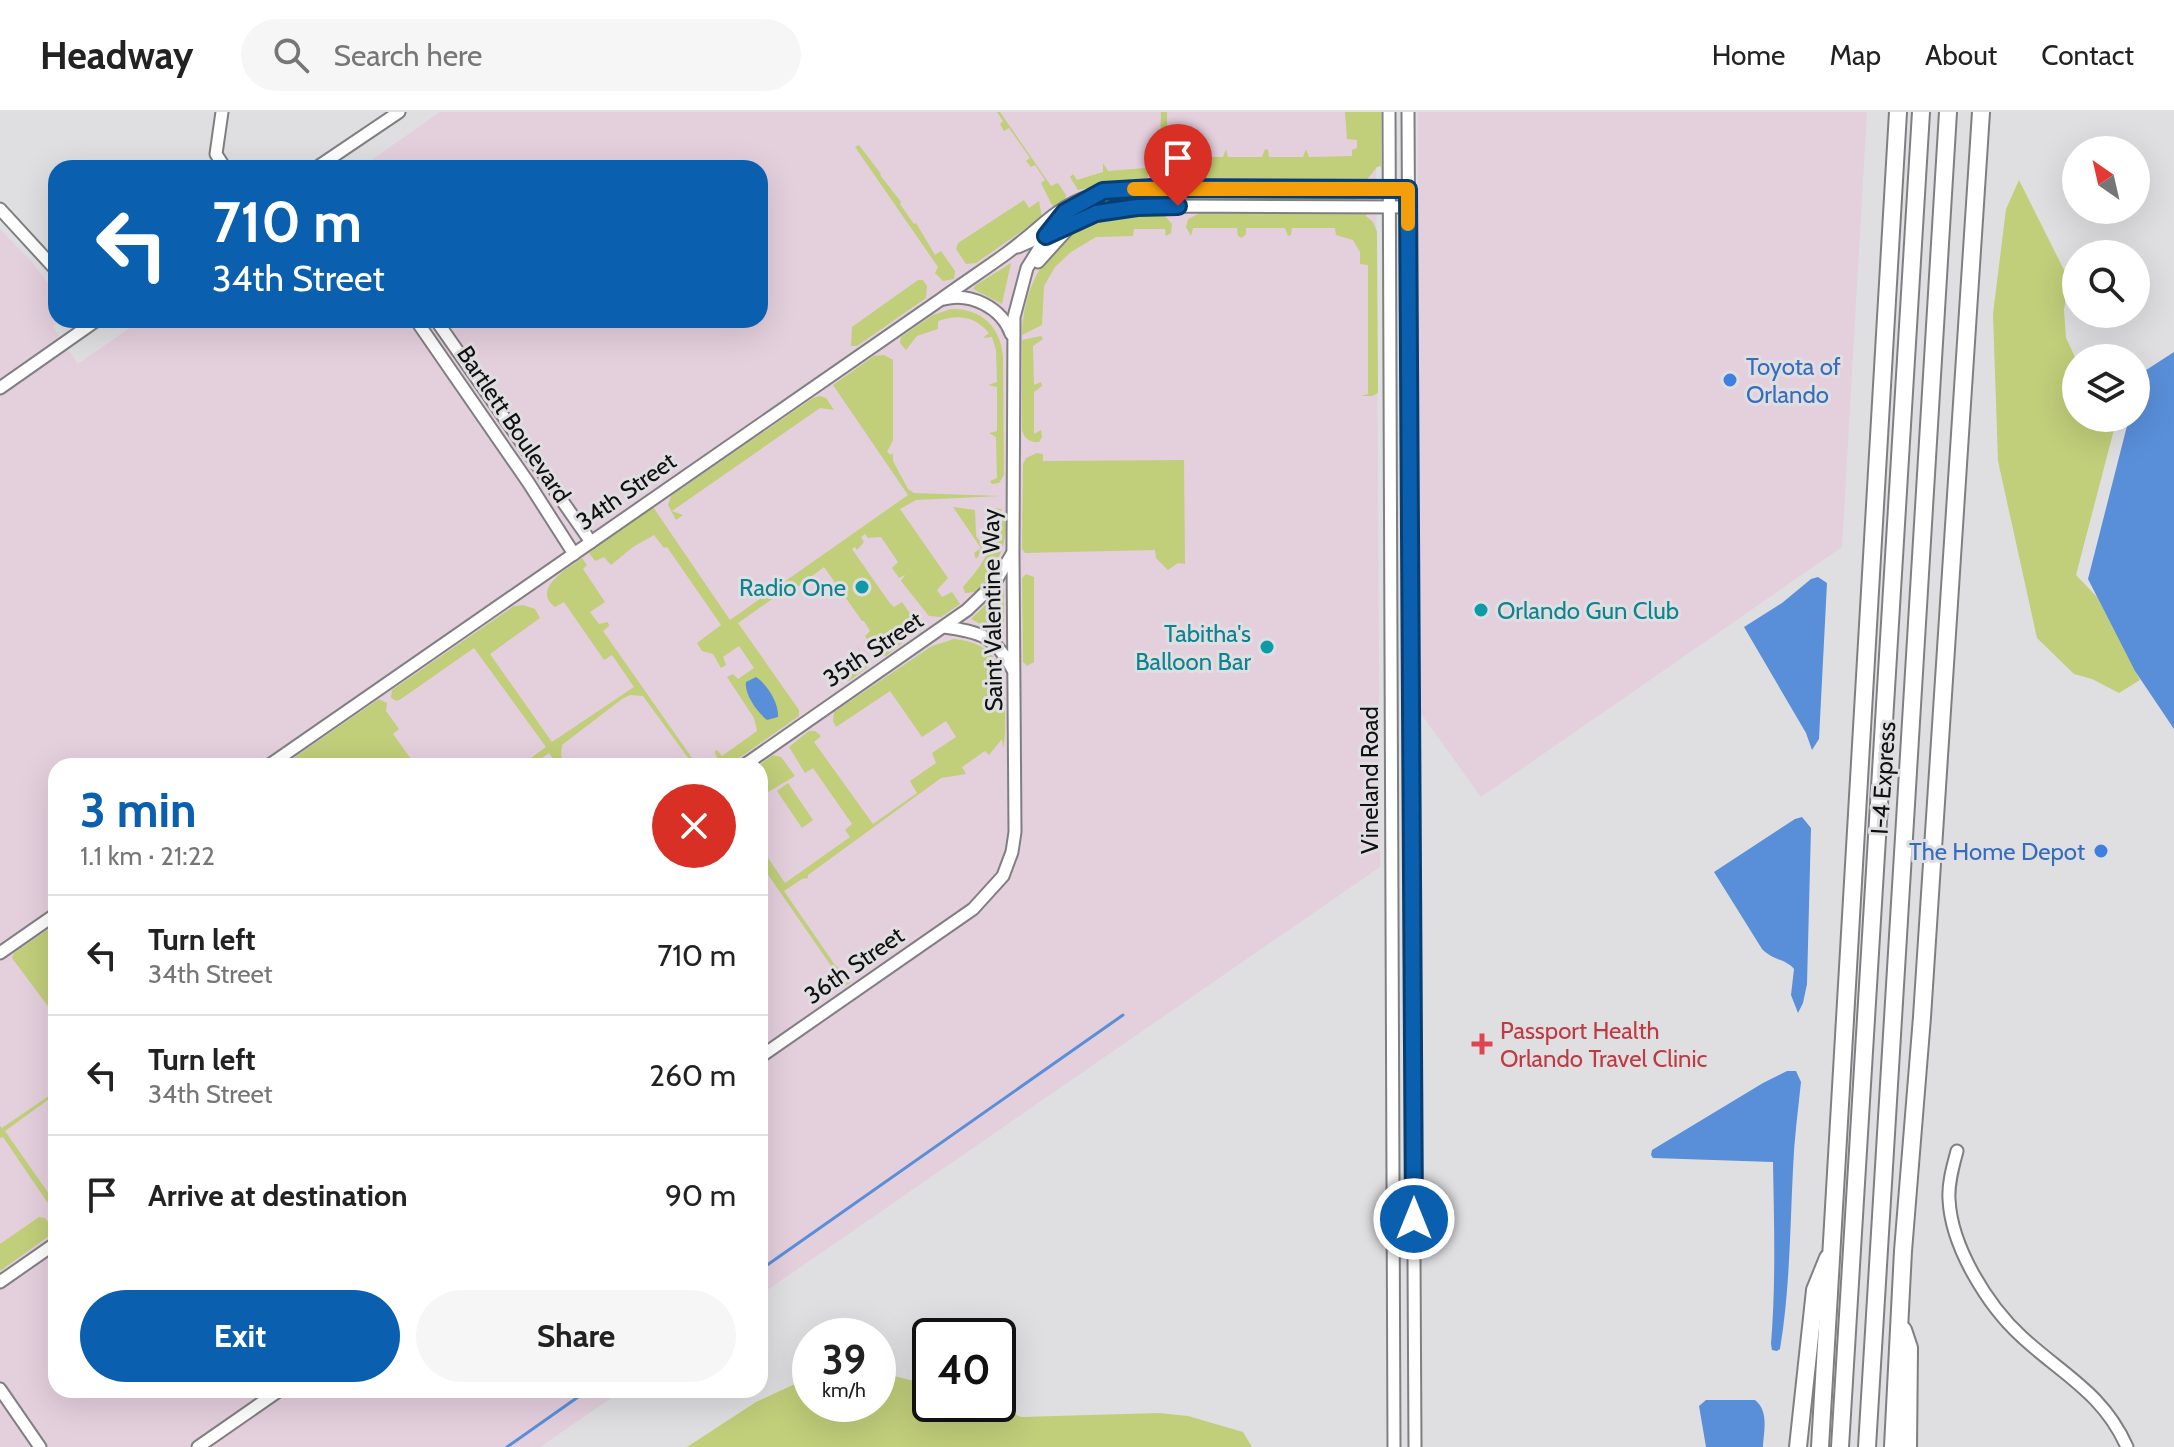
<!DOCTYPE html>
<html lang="en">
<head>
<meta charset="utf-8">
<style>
	:root { --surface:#fff; --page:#f6f6f6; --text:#222; --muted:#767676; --line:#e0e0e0; --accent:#0a60ae }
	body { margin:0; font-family:Cabin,sans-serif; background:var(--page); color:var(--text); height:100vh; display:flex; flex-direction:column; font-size:30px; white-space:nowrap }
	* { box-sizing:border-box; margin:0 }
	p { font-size:26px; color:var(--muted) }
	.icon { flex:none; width:44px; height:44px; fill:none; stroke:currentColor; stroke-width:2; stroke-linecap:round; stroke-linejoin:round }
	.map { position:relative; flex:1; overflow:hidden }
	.panel { position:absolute; left:48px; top:646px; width:720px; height:640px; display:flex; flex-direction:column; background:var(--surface); border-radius:24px; box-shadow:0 8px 32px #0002 }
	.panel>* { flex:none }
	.guide { position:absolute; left:48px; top:48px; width:720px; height:168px; border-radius:24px; box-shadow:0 8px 32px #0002; background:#0a60ae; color:#fff; overflow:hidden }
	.needle { width:52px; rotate:326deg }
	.buttons { position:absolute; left:2062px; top:24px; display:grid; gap:16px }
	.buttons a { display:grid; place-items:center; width:88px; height:88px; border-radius:50%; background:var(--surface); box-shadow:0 8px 32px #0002; font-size:40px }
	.speed { position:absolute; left:792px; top:1206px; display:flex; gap:16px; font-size:40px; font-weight:700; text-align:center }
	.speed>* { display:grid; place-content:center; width:104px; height:104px; border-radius:50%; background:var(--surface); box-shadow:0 8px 32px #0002; line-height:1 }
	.speed small { font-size:20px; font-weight:400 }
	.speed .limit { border:4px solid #111; border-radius:12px; background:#fff; color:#111 }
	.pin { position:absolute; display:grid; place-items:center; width:68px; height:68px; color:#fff; margin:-82px -34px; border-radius:50% 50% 50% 0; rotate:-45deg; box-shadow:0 0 8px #0007 }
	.pin .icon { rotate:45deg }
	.me { position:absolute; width:88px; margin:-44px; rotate:0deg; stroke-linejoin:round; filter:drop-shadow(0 0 6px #0008) }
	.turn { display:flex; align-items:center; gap:28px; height:168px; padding:0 32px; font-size:36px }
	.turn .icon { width:104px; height:104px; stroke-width:2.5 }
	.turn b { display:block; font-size:56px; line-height:68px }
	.round { display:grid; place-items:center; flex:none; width:84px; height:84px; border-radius:42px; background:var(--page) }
	.summary { display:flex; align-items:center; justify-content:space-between; height:136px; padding:0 32px }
	h1 { font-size:48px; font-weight:700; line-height:60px; color:var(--accent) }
	.action { display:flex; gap:16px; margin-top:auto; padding:16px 32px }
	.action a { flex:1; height:92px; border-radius:48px; background:var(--accent); color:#fff; font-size:32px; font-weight:700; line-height:92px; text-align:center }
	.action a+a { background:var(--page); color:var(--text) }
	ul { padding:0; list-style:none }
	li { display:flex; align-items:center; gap:24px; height:120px; padding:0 32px; border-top:2px solid var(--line) }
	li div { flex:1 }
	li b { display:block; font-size:30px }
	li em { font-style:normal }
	header { display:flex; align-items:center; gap:48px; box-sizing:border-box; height:112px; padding:0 40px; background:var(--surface); border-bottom:2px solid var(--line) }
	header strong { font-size:38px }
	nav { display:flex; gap:44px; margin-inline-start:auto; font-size:28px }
	.search { width:560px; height:72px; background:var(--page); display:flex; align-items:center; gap:20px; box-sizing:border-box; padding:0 28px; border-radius:44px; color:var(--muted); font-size:30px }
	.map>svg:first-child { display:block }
</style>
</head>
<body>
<header>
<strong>Headway</strong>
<div class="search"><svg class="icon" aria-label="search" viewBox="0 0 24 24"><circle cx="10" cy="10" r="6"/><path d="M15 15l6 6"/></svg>Search here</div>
<nav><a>Home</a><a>Map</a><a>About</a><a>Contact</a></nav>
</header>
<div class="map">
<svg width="2174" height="1335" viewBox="0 0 2174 1335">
	<rect width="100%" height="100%" fill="#dfdfe2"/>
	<g fill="#e4cfdd">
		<path d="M440,0h936l4,755 -620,428v-529h-704v624h567l-83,57h-540v-1218l31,32 25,32v27h3l-6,7 25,37 63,-44h619v-152h-400z"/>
		<path d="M1418,0h449l-25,435 -361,250 -62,-86z"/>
	</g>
	<g fill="#c1ce7a">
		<path d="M997,0h3l51,74 7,-3 8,12 -1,6 -9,6 -4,-2 -11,-22 4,-3 -10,-15 -4,2 -5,-6 4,-3 -21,-30 -5,3 -4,-7 3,-3z"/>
		<path d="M1161,0h6v13l3,1v13h3v36l-1,5 -6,2 -7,-4z"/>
		<path d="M1345,0h36v54l-4,1 -11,14 -175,2 -7,-5v-24l3,-4 2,7h34l3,-8 2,8h34l3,-8 3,1 1,7h34l3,-8 3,8 43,-1v-6l5,-2v-8l-10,-1z"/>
		<path d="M859,33l22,29 -1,1 21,27 -1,2 14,20 2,-1 19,32 6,-4 14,20 -1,8 -11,2 -8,-8 3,-6 -83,-120z"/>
		<path d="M1147,48l1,16 -5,6 -34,2 -31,6 -8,-13 3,-3 4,6 26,-8v-9l5,8 37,-3z"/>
		<path d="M2019,68l47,94 2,10 -4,26 2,28 10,21v59h41l-41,157 21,22 43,83 -21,13 -27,-14 -18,-5 -37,-36 -39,-177 -5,-147 13,-105z"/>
		<path d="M1132,82l29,1 8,3 -8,3 -59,3 -35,17 -7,1c19,-22 45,-25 72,-28z"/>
		<path d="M1202,82h156l9,3 -13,3 -160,1 -7,-3z"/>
		<path d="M1024,88l5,8 10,-7 3,16 -66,46 -10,1 -10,-15 2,-6z"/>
		<path d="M1350,100l17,1 -1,3 7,6 4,10 1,161 -6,3h-11l7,-2v-129l-8,-1v-12l-7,-12 -17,-5 -1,-7h-43l-1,7 -3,1 -3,-8h-39v6l-4,4 -4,-2 -1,-8h-44l-2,8 -5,-9 2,-8 12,-6z"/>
		<path d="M1136,101l27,1 9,10 -1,9 -5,3 -1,-7h-31l-1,7 -37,1 -25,15 -16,15 -11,19 -2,39 -20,10c2,-68 45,-118 114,-122z"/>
		<path d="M1011,151l-9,41 -29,-15 3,-4z"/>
		<path d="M918,168h5l4,6 -1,12 -69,48h-6l1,-19z"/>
		<path d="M951,197c30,-1 50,18 52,48l1,118 -5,8 -7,1 -2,-3 7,-3 -1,-41 -7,-4 8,-2v-44l-9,-2 9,-3 -1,-32 -4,-13 -9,1 6,-5c-14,-17 -31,-19 -51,-12v8l-21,7 -11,14 -6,-7 1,-6 32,-22z"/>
		<path d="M1041,224l2,3 -10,7 1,39 7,-3 1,4 -8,6v42l7,-4 1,7 -3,5c-9,1 -15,-4 -17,-12v-90z"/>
		<path d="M884,243l9,5v80l-6,12 4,3 2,-2v8l15,28 6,4 86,3 -84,4 -16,9 48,69 -11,12 5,7 10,-5 8,12 -19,13 -12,-1 -28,-35 4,-6 -6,3 -7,-10 6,-6 -17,-25 -13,1 -3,-4 -4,3 3,5 -7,8 -2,-3 -3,2 37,53 5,5 8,-5 14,20 -2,11 -28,23 -8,-1 -13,-19 5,-5 -6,-10h-2l-38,-54 -36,27 -3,-4 -47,33 61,87v6l-67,47c-9,-1 -17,-2 -17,-12l2,-1 5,6 35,-25 -3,-13 -27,-41 6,-3 5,5 16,-11 -15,-22 -16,11 3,8 -5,3 -8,-14 -11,-3 -5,-8 24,-18 -54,-78 -3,1 -10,-13 -21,12 -22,18 -7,-8 -9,4 -6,-8 64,-46 77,113 178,-125 -75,-110 41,-29z"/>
		<path d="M820,284l6,2 8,12 -14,-2 -148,103 11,4 -7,5 -8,-15 3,-9 142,-98z"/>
		<path d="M1037,341l6,1v7l141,-1 1,104 -7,-1 -10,7 -12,-12 -1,-8 -130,3 -3,-4 1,-85 3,-6z"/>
		<path d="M953,395l22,3 1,26 6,8c0,6 -2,11 -6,15l-2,-6 7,-5z"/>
		<path d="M993,396l8,1c14,27 -7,63 -25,83l-11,1 -2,-6c14,-16 27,-31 29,-53 0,-11 -4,-17 1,-26z"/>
		<path d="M582,446l5,7 -4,4 22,33 -15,10 9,12 9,-2 1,4 -6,5 94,134 8,-2 3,3h-14l-51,-70 -13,-1 -8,4 -60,46 -1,10 4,11h-7l-9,-13 -19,13h-10l26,-19 -72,-99 -73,51 -4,2 -6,-3 1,-8 122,-84 9,-1 12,4 5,9 -50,36 62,88 82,-55 -22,-32 -8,5 -40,-58 -9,5c-24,-18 12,-38 27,-49z"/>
		<path d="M1026,462l8,3v85l-7,4 -4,-4 -1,-84z"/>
		<path d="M1002,477h2v48l-33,-18z"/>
		<path d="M954,527c45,4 51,33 51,71 0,13 1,26 -2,38l-1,-9 -13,16 -4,-4 -23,16 4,7 -25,4 -133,97v3l-6,1 -18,12 51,74 15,13 1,4 -6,4 -85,-123v-17l25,37 65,-46 -5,-7 7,-6 -39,-56 -8,5 -16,-26 20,-16h6l6,5 -7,6 59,82 44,-31 -7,-12 26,-18 -4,-10 24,-16 -10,-16 -24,16 -32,-46 -54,36 -3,-6 1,-9 98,-66z"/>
		<path d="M856,532l13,22 -20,15 -6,-1 -9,-12 4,-3 4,5 20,-14z"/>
		<path d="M379,587l8,4 -1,8 13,18 -6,5 23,32h-134z"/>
		<path d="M773,643l8,2 14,19 -35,21 -2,-31z"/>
		<path d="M788,671l25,37 -11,8 -25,-37z"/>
		<path d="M56,812v93l-44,-59 2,-5z"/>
		<path d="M56,979v3l-51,37 51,73v11l-53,-78 -3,1v-12l2,2z"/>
		<path d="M39,1105l6,1 7,9v7l-52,37v-27z"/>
		<path d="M878,1260l52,13v19h62l29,13 138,-4 29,3 55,16 9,15h-565l69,-45 54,-25v27h68z"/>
	</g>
	<g fill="#598fd9">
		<path d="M2174,240v377l-39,-58 -47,-92 41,-161h7v-28l4,-16z"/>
		<path d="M1818,465l9,6 -8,156 -7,11 -6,-17 -62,-106 38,-24 29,-24z"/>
		<path d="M756,565c11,7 23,26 22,40l-11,3c-10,-8 -23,-26 -21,-38z"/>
		<path d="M1802,705l9,11 -4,156 -4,19 -5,10 -7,-18 3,-26c-8,-10 -22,-9 -32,-20l-48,-77 81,-53z"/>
		<path d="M1787,959h9l5,11c-3,29 -7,58 -8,87 -3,60 -3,120 -13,180l-3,2 -5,-1 -1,-6c5,-60 3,-121 2,-182l-120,-4 -2,-3 1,-5 111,-67z"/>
		<path d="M1706,1288h49c14,11 9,31 8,47h-57l-7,-41z"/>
	</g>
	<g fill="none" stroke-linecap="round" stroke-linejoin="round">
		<g stroke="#598fd9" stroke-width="3">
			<path d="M760,1158l363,-255"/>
			<path d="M507,1335l81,-57"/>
		</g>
		<g stroke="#7f7f82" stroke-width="15">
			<g id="minor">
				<path d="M222,0l-6,42 9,14"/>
				<path d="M1389,0l5,1335"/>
				<path d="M1408,0l7,1335"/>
				<path d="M316,56l83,-56"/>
				<path d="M0,97l56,61"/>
				<path d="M1018,135l66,-29 29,-9 65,-3 230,1"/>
				<path d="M1038,150l28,-31"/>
				<path d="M944,187c27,-7 58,9 67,35"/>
				<path d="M416,208l112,162 46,72"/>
				<path d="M436,208l155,222"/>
				<path d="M0,276l97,-68"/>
				<path d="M944,515c37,5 51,9 69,43"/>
				<path d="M268,654l672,-466c22,-16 45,-31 67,-47 51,-38 55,-58 125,-64h276"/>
				<path d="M743,654l224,-156 27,-26 18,-30"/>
				<path d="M0,841l56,-39"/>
				<path d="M760,945l213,-148 30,-33 9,-24 3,-20 -2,-278 1,-237 13,-49 31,-50 10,-8"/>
				<path d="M1957,1039c-4,15 -9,32 -8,48 2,48 39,107 73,138 41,38 81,56 105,110"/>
				<path d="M0,1170l56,-39"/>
				<path d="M0,1277l40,58"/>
				<path d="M198,1335l82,-57"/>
			</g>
		</g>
		<g stroke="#7f7f82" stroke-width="20">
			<g id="highway">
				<path d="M1903,1218l6,18 -1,99"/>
				<path d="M1798,1335l17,-157 13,-32"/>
				<path d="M1820,1335l78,-1335"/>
				<path d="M1840,1335l81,-1335"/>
				<path d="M1867,1335l81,-1335"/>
				<path d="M1893,1335l10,-196 19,-234 59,-905"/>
			</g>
		</g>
		<use href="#minor" stroke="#fff" stroke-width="11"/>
		<use href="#highway" stroke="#fff" stroke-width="16"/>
	</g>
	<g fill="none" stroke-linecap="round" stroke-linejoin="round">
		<g stroke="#063e71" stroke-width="20">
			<path id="route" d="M1178,94l-41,1 -41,6 -50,23 19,-24 38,-21 50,-3 255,1 6,1030"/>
		</g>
		<use href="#route" stroke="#0a60ae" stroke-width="14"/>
		<path stroke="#f59e0b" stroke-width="14" d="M1134,77h274v35"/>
	</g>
	<g fill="#3f7fe0" stroke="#dfdfe2" stroke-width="3">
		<circle cx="1730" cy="268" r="8"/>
		<circle cx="2101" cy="739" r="8"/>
	</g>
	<g fill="#0f9aa8" stroke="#dfdfe2" stroke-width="3">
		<circle cx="862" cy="475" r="8"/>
		<circle cx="1481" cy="498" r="8"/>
		<circle cx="1267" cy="535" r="8"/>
	</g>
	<path fill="#e0444e" stroke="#dfdfe2" stroke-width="3" d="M1478 920h8v8h8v8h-8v8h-8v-8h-8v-8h8z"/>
	<g text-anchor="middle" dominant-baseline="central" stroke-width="6" stroke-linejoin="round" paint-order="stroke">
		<g font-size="24" fill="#366cbe" stroke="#dfdfe2" text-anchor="start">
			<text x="1746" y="254">Toyota of<tspan x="1746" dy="28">Orlando</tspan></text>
			<text x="2085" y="739" text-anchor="end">The Home Depot</text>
		</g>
		<g font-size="24" fill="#101011" stroke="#dfdfe2">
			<text transform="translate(514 312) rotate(56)">Bartlett Boulevard</text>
			<text transform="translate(626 379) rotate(-35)">34th Street</text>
			<text transform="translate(992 498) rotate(-91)">Saint Valentine Way</text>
			<text transform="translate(873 537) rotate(-34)">35th Street</text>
			<text transform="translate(1883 666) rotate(-86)">I-4 Express</text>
			<text transform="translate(1369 668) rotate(-90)">Vineland Road</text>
			<text transform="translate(854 853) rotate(-35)">36th Street</text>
		</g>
		<g font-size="24" fill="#0d838f" stroke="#dfdfe2" text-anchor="end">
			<text x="846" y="475">Radio One</text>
			<text x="1497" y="498" text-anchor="start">Orlando Gun Club</text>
			<text x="1251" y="521">Tabitha's<tspan x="1251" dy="28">Balloon Bar</tspan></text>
		</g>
		<g font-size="24" fill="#be3a42" stroke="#dfdfe2" text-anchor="start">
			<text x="1500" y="918">Passport Health<tspan x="1500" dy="28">Orlando Travel Clinic</tspan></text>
		</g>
	</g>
</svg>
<div class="buttons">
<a><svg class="needle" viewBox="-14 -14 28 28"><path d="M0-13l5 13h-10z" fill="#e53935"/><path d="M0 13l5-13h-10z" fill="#767676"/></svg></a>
<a><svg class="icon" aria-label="search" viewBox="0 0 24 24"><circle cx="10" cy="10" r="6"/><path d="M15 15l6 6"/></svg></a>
<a><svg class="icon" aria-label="layers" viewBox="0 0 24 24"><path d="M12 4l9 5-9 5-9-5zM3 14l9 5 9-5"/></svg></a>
</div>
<div class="speed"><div>39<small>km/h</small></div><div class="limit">40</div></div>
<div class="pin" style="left:1178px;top:94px;background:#d93025"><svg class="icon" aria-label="arrive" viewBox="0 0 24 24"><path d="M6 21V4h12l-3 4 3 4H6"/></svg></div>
<svg class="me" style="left:1414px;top:1107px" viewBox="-20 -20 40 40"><circle r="17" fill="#0a60ae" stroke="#fff" stroke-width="3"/><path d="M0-11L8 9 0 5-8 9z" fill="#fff"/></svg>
<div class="guide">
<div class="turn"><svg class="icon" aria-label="left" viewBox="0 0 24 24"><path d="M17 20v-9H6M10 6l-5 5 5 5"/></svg><div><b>710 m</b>34th Street</div></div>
</div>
<section class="panel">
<div class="summary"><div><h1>3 min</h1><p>1.1 km · 21:22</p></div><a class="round" style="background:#d93025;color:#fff"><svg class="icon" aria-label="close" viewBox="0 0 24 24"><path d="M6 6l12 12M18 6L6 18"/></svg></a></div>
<ul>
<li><svg class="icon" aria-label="left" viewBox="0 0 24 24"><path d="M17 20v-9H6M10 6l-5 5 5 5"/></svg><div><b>Turn left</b><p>34th Street</p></div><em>710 m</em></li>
<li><svg class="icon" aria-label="left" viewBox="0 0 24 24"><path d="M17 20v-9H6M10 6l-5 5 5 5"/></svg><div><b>Turn left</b><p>34th Street</p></div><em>260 m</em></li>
<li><svg class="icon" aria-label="arrive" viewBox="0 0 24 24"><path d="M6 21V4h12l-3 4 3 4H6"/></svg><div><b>Arrive at destination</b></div><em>90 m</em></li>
</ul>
<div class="action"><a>Exit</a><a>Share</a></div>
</section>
</div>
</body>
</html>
